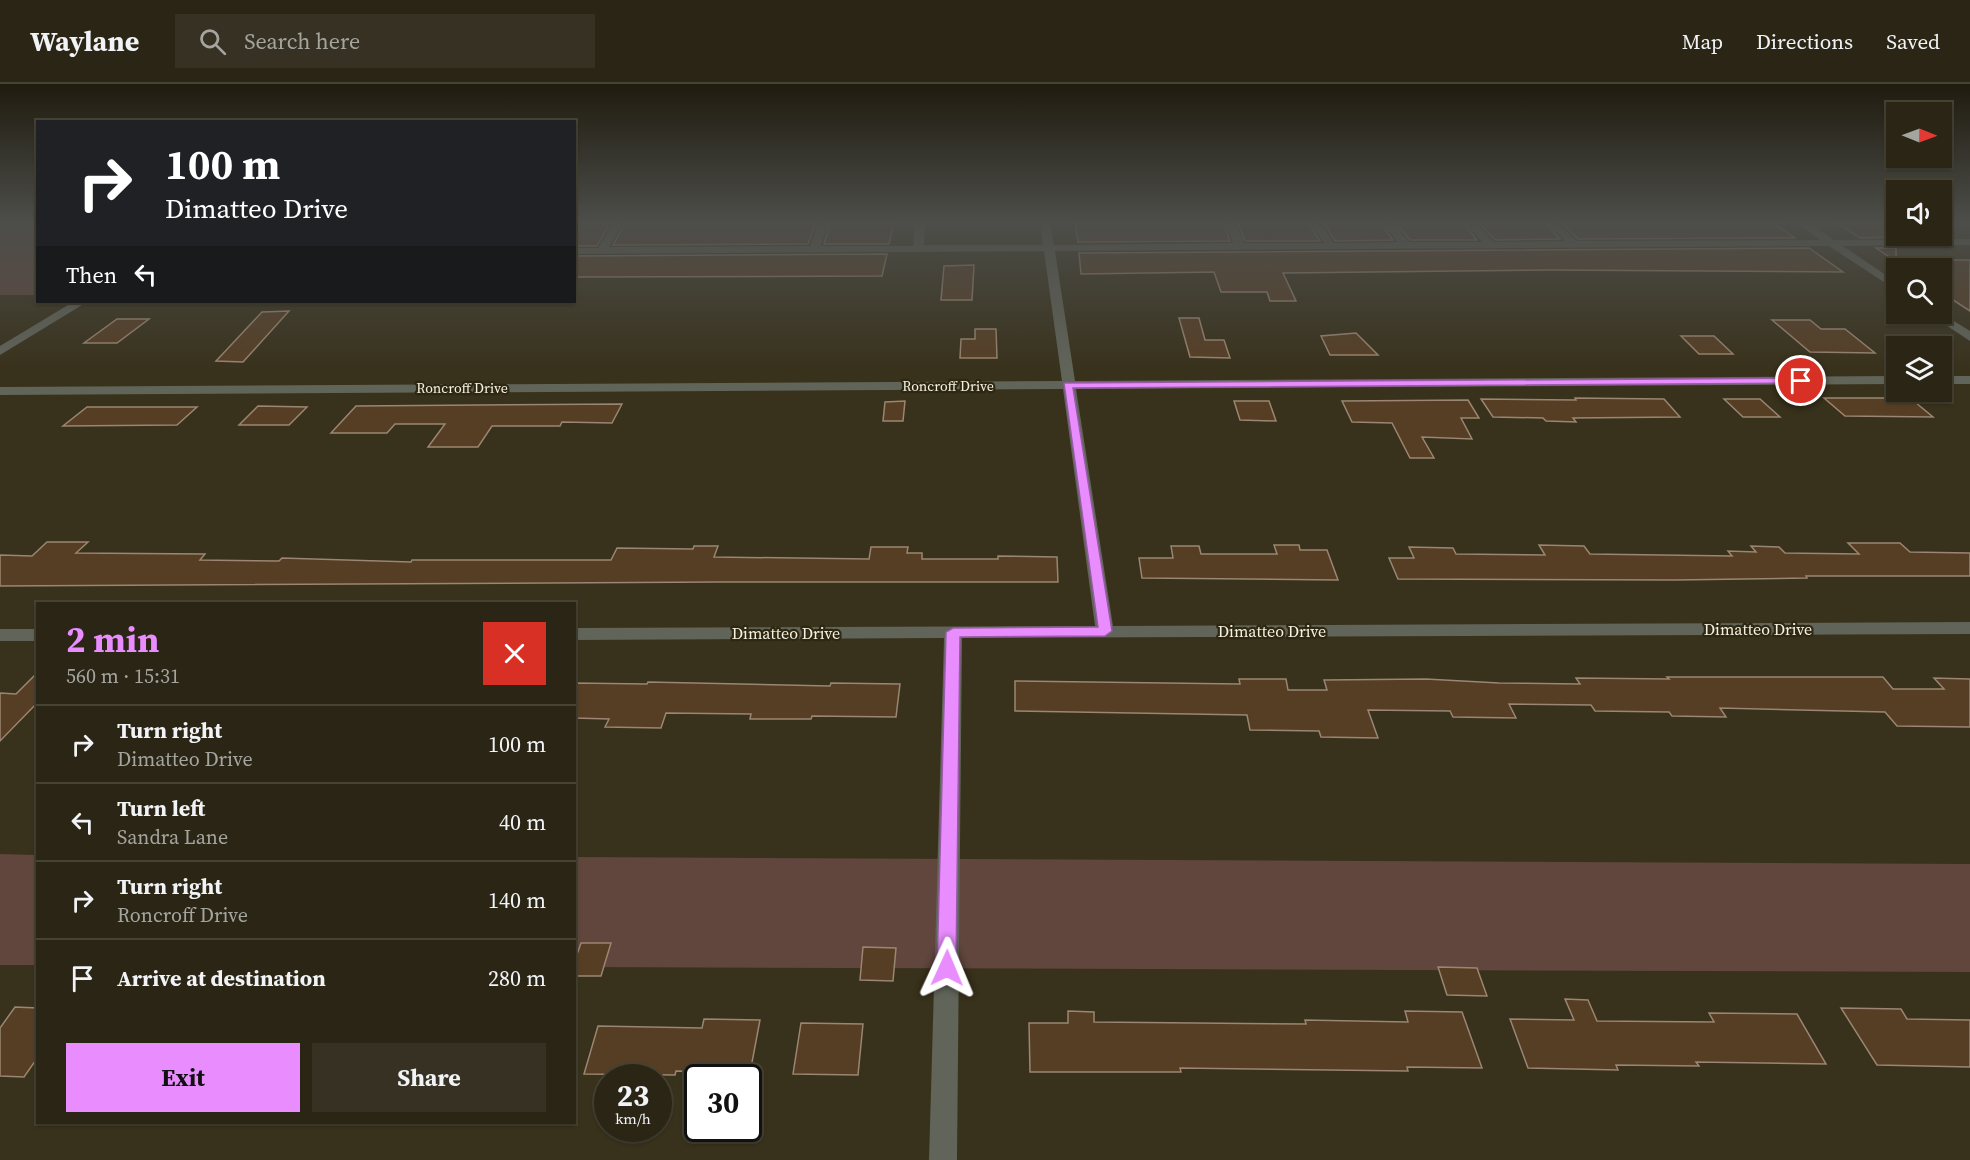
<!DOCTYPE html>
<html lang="en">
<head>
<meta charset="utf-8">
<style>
	:root { --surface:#2a2514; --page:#363122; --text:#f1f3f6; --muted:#a5a5a0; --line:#464234; --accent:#e98dfe }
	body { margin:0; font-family:"Source Serif 4",serif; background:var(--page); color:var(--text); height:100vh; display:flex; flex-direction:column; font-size:22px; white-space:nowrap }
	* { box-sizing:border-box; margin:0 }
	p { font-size:20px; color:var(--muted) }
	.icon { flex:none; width:33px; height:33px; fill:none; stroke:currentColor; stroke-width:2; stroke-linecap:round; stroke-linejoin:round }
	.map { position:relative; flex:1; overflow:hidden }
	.side { position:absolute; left:36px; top:518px; width:540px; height:522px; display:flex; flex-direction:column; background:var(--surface); border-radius:0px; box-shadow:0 2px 4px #0004,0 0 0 2px var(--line) }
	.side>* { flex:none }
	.banner { position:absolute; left:36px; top:36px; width:540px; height:183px; border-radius:0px; box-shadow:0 2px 4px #0004,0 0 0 2px var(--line); background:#202124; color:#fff; overflow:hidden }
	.needle { width:39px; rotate:91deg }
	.fabs { position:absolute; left:1886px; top:18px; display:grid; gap:12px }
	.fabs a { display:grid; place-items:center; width:66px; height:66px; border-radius:0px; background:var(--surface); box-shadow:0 2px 4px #0004,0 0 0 2px var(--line); font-size:30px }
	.speed { position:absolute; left:594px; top:980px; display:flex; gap:12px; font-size:30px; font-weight:700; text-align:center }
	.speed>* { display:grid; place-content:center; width:78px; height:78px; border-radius:50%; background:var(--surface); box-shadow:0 2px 4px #0004,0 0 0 2px var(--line); line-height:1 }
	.speed small { font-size:15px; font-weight:400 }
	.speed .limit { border:3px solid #111; border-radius:9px; background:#fff; color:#111 }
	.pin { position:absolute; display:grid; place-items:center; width:51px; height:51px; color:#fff; margin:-26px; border:3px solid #fff; border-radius:50%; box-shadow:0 2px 6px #0007 }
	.me { position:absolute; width:66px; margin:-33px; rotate:1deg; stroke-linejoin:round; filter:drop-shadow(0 0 4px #0008) }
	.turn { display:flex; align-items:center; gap:21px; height:126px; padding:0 30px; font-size:27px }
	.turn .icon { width:78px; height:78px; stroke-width:2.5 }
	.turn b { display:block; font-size:42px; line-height:51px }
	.then { display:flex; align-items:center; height:57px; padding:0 30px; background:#0003; gap:12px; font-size:22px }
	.round { display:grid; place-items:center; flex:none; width:63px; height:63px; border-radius:0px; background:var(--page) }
	.head { display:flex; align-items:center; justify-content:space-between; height:102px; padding:0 30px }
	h1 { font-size:36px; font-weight:700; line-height:45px; color:var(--accent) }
	.action { display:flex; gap:12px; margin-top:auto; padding:12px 30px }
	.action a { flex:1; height:69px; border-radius:0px; background:var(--accent); color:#111; font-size:24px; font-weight:700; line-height:69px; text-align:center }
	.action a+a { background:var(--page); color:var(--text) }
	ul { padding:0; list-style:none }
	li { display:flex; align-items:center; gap:18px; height:78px; padding:0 30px; border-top:2px solid var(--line) }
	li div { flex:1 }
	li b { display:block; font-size:22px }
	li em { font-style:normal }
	header { display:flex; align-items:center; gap:36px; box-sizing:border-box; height:84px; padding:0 30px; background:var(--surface); border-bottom:2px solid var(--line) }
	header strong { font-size:28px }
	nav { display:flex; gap:33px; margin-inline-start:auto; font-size:21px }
	.search { width:420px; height:54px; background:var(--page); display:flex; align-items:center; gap:15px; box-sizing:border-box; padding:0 21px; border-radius:0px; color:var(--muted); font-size:22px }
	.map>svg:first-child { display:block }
</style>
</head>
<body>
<header>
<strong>Waylane</strong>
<div class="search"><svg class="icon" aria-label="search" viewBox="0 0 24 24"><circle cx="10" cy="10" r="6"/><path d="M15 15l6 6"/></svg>Search here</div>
<nav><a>Map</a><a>Directions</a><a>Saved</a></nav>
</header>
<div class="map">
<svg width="1970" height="1076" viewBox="0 0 1970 1076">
	<rect width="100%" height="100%" fill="#38311b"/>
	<g fill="#60463d">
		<rect x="0" y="138" width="37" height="73"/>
		<path d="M0,770l37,1v110h-37z"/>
		<path d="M574,773l1396,7v108l-1395,-5z"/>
	</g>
	<g fill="#563e25" stroke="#9a8672" stroke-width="1.5">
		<path d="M626,138h190l-8,22 -195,1z"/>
		<path d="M830,138h64l-5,22h-65z"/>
		<path d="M1075,138h148l7,19 -152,1z"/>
		<path d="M1237,138h71l12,19h-75z"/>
		<path d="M1323,138h57l13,18 -58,1z"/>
		<path d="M1395,138h68l14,18h-67z"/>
		<path d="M1478,138h66l16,17 -65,1z"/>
		<path d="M1560,138h212l23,16 -217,1z"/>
		<path d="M1836,138h60v15l-36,1z"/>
		<path d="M574,139h36l-13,23h-23z"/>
		<path d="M1809,164l34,24 -291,-2 -269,3 13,28h-26l-3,-9h-46l-7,-20 -133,2 -2,-21z"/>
		<path d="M1876,164h20v12h74v51l-29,-19v-24h-35z"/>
		<path d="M887,170l-5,22 -308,1v-21z"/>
		<path d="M974,181l-2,35h-31l3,-34z"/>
		<path d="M289,227l-46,51 -27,-1 46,-49z"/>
		<path d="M1179,234h20l6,22h19l6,18 -40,-1z"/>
		<path d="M117,235h32l-32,24h-33z"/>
		<path d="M1772,236h38l11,9h24l30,24 -65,-1z"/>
		<path d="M975,245h21l1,29h-37l1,-19h14z"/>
		<path d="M1356,249l22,22h-48l-9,-19z"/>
		<path d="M1681,252h33l19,18h-34z"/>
		<path d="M1575,314l89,1 16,18 -107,1 3,4 -30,-1 -3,-3 -50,-1 -12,-18 95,1z"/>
		<path d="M1824,314h86l23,19 -88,-1z"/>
		<path d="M1724,315h36l20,18h-37z"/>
		<path d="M1468,316l11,18h-18l11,21 -50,-2 12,21h-24l-18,-35 -40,-1 -10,-21z"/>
		<path d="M905,317l-2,20h-20l2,-19z"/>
		<path d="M1234,317h35l7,20 -36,-1z"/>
		<path d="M622,320l-10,19 -50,-1 -2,4h-68l-14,21h-50l17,-23h-50l-8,9h-56l25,-27z"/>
		<path d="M258,322l49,1 -18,18h-50z"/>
		<path d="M87,323h110l-20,18 -114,1z"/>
		<path d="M47,458h41l-12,11 129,1 -5,6 79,1 3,-3 129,4 1,-2h199l6,-12 76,1 1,-3h24l-4,11 155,2 2,-12h37l-1,6h15v6h76v-3l59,1 1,25h-339l-719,4v-31l32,1z"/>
		<path d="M1848,459h52l10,9 60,1v23h-164l1,2 -132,2 -277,-1 -9,-21h25l-5,-11 44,1 3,6 89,1 -6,-10 45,1 6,8 142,2 -4,-5 28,1 -5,-6 28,1 6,6 74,1z"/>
		<path d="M1274,461h25l1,5h27l11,30 -196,-2 -3,-20h34l-2,-12h28l2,8h76z"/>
		<path d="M38,588v30l-38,39v-48l16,1z"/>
		<path d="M1667,593h216l10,12h51l-10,-11 36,1v48l-73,-1 -12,-14 -165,-4 6,9 -54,-1 -3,-4 -74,-1 -4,-6 -82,-1 7,14 -63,-1 -3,-6 -82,-1 10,28 -57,-1 -2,-6 -69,-1 -3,-15 -232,-4v-30l225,3 -1,-5h47l2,11h39l-3,-10 102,-1 73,4 81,1 -4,-6 93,1z"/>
		<path d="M648,598l182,4 1,-3 69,1 -4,33 -84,-1 -1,3h-61l1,-5 -85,-1 -5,15 -56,-1 4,-8 -35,-1v-35l73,1z"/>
		<path d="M581,859h30l-10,33h-27v-13z"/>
		<path d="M863,863l33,1 -3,33 -33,-1z"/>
		<path d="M1438,883l39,1 10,28 -40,-1z"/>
		<path d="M1565,915l23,1 9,21 117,1 -5,-9 88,1 29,50 -130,-2 3,4 -83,-1 2,5 -90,-2 -18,-49 64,1z"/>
		<path d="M15,923l23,1v49l-14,20 -24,-1v-48z"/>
		<path d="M1841,924l60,1 6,10 63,1v47l-93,-2z"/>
		<path d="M1068,927l26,1v10l212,2 -1,-4 103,2 -3,-11 57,1 20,56 -75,-1 1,4 -228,-3 1,4h-151l-1,-49h39z"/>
		<path d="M704,935l56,1 -10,53 -74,-2 -1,4 -91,-1 14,-48 104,2z"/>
		<path d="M801,939l62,1 -5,51 -65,-1z"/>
	</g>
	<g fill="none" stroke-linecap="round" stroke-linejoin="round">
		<g fill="#616459" fill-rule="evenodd">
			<path d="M614,138h10l-15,25 201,-1 8,-24h10l-7,24h92l2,-24h10l-1,23h119l-3,-23h10l4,23 179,-2 -8,-21h10l9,21h80l-14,-21h10l14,21 63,-1 -15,-20h10l17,20h73l-17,-20h10l19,20 71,-1 -19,-19h11l20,19 243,-1 -24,-18h12l26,18 136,-1v6l-127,1 53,36v8l-67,-44 -774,5 20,130 821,-5v8l-820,5 37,237 857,-4v12l-1008,4 -5,522h-28l15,-522 -370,2v-12l521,-2 -32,-237 -1063,6v-8l1062,-6 -18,-130 -470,3v-6h24z"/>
			<path d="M73,218h14l-87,53v-9z"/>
			<path d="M1941,229l29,18v10l-41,-27z"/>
			<rect x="1941" y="292" width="29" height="8"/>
			<rect x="0" y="545" width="38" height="12"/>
		</g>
	</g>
	<linearGradient id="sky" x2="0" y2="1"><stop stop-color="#1f1b0f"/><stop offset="0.48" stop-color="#4d4e4a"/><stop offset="1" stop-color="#4d4e4a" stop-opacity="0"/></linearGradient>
	<rect width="1970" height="288" fill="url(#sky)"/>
	<path fill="#e98dfe" stroke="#975ca5" stroke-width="1.5" d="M1801,294l4,1v4l-732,5 39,243 -7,5 -145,1 -4,331 -3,6 -6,2 -7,-2 -3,-6 9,-336 7,-4 145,-1 -34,-244z"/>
	<g text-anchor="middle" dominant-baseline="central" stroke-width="4.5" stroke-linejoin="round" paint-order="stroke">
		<g font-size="14" fill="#f4f0e2" stroke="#2e2711">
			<text x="948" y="302">Roncroff Drive</text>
			<text x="462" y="304">Roncroff Drive</text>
		</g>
		<g font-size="16" fill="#f4f0e2" stroke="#2e2711">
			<text x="1758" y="545">Dimatteo Drive</text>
			<text x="1272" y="547">Dimatteo Drive</text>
			<text x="786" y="549">Dimatteo Drive</text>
		</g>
	</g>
</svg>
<div class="fabs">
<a><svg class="needle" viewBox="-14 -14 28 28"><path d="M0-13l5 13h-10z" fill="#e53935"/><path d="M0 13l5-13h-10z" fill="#a5a5a0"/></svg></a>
<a><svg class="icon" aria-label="sound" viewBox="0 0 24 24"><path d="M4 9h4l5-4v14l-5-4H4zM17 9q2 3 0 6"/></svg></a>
<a><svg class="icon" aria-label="search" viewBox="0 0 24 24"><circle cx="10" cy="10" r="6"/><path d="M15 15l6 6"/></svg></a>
<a><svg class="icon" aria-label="layers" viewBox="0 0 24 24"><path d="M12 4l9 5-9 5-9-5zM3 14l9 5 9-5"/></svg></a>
</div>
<div class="speed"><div>23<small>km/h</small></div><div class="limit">30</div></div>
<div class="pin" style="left:1801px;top:297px;background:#d93025"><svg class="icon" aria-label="arrive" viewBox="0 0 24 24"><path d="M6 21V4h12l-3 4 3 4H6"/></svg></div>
<svg class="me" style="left:947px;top:884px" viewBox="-20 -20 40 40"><path d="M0-17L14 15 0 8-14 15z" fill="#e98dfe" stroke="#fff" stroke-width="4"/></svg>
<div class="banner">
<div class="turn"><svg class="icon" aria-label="right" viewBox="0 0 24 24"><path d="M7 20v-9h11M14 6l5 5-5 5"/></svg><div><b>100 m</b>Dimatteo Drive</div></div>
<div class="then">Then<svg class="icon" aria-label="left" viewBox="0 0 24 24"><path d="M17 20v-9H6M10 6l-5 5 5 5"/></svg></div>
</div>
<section class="side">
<div class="head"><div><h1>2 min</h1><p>560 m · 15:31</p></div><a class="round" style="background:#d93025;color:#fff"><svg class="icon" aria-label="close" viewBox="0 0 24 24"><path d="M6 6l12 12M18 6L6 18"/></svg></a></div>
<ul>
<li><svg class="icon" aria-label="right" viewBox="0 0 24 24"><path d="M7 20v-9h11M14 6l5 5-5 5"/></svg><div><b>Turn right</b><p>Dimatteo Drive</p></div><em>100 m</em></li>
<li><svg class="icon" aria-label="left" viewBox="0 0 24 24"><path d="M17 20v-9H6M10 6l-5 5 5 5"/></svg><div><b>Turn left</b><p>Sandra Lane</p></div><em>40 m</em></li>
<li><svg class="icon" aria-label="right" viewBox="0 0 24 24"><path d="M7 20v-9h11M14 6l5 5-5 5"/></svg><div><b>Turn right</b><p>Roncroff Drive</p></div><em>140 m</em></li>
<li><svg class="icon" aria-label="arrive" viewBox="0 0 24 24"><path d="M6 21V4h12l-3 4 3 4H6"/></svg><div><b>Arrive at destination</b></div><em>280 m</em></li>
</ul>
<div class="action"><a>Exit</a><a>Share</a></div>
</section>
</div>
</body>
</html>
